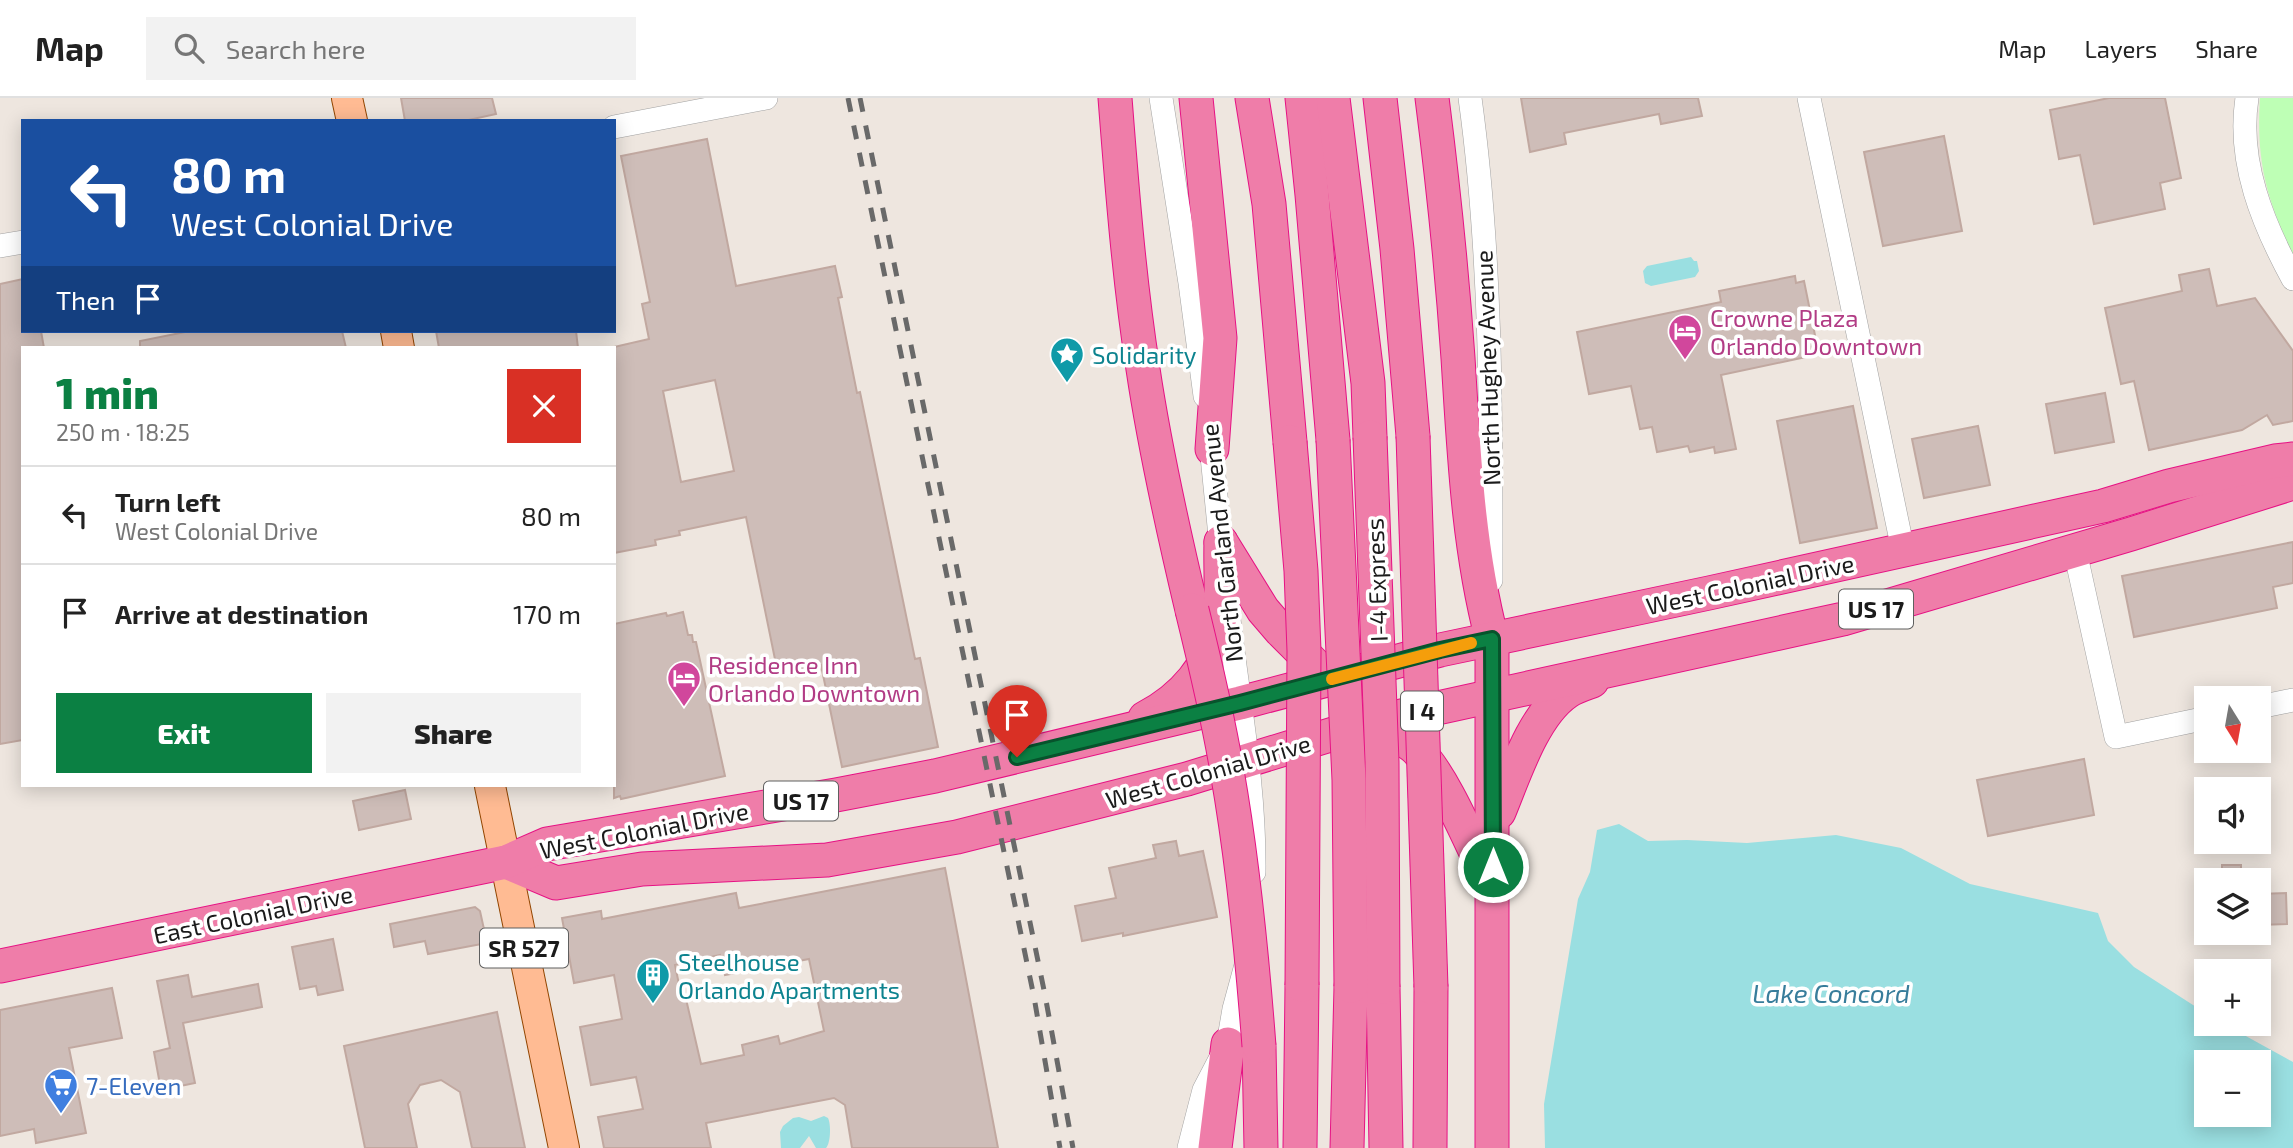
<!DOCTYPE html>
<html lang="en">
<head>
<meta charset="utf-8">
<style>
	:root { --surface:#fff; --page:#f2f2f2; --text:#222; --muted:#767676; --line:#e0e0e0; --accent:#0b8043 }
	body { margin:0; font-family:"Exo 2",sans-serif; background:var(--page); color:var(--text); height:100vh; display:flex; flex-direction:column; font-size:26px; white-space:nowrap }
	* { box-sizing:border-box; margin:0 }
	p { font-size:23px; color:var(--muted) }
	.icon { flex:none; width:38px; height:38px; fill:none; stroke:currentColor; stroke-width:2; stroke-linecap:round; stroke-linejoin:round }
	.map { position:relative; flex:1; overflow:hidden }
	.side { position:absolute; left:21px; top:248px; width:595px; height:441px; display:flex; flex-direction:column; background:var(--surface); border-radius:0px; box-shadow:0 4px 18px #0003 }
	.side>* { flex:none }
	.guide { position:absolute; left:21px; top:21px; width:595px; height:214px; border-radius:0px; box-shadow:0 4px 18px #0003; background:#1a4fa0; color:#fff; overflow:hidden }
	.needle { width:46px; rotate:169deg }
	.fabs { position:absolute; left:2194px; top:588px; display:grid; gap:14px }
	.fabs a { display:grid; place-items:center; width:77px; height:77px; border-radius:0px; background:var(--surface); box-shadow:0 4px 18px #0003; font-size:35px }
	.pin { position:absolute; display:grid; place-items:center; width:60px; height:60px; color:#fff; margin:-72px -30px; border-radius:50% 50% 50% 0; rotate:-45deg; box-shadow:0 0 7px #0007 }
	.pin .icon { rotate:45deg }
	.me { position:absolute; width:77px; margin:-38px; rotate:0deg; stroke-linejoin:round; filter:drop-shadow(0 0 5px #0008) }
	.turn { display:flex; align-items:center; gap:24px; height:147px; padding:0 35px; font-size:32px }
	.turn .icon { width:91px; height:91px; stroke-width:2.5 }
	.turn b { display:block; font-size:49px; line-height:60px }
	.then { display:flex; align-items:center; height:66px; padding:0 35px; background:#0003; gap:14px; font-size:26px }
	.round { display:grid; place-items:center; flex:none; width:74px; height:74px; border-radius:0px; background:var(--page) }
	.summary { display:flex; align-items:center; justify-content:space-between; height:119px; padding:0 35px }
	h1 { font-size:42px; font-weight:800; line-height:52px; color:var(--accent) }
	.action { display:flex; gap:14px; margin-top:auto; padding:14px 35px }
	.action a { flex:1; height:80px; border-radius:0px; background:var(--accent); color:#fff; font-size:28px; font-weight:800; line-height:80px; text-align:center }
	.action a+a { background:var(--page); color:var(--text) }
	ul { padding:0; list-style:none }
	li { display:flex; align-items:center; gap:21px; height:98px; padding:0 35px; border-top:2px solid var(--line) }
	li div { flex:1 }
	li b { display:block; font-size:26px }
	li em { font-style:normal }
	header { display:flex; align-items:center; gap:42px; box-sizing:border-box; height:98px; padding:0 35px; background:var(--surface); border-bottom:2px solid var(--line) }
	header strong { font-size:33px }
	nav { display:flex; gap:38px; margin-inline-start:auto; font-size:24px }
	.search { width:490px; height:63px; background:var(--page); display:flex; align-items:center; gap:18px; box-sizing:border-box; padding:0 24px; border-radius:0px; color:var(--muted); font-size:26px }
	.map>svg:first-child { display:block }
</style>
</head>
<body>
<header>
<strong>Map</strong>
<div class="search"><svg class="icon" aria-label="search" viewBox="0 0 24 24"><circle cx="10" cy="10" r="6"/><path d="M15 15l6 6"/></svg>Search here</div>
<nav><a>Map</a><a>Layers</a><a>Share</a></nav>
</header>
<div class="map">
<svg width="2293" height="1050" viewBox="0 0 2293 1050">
	<rect width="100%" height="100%" fill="#eee6df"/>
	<path fill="#beffb5" d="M2260,0h33v156c-27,-55 -37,-94 -33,-156z"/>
	<g fill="#9adfe1" fill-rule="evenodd">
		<path d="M1691,159l3,4h3l2,10 -4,6 -44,9 -6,-3 -2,-12 4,-5z"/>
		<path d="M1619,726l29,17 39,-1 60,3 89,-8 65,13 69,36 128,29 10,28 26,26 73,47v10h17l69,38v86h-748l-1,-44 34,-205 12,-27 7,-42zM2207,964h52v53h-52z"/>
		<path d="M824,1018l4,2c3,6 3,25 -2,30h-10l-7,-12 -9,12h-19l-1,-16 3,-6 10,-8 6,-1 12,4z"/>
	</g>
	<g fill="#cebdb8" stroke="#c1a8a0" stroke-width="2" fill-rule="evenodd">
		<path d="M401,0h91l4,16 -32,7h-59z"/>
		<path d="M1521,0h177l4,18 -41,8 -2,-10 -95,19 2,11 -36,8z"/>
		<path d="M2109,0h56l16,80 -21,5 5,26 -71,15 -14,-69 -21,4 -9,-49z"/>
		<path d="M1944,38l18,95 -79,15 -19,-94z"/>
		<path d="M707,41l29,147 99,-20 7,31 -4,1 19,95 3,-1 55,267 5,-1 18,89 -96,20 -21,-102 -43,9 -32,-157 -67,14 1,4 -25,5 1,5 -42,8v-206l35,-8 -7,-35 8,-2 -29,-146zM715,282l19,91 -53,11 -18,-91z"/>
		<path d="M2209,171l8,37 38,-8 38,53v70l-20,4 -6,-10 -25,15 -93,20 -15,-69 -13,3 -16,-76 77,-17 -3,-16z"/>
		<path d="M1795,178l1,7 8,-2 13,64 -7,2 1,9 -90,19 15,74 -21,4 -1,-6 -24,5 -2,-6 -31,6 -5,-25 -12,2 -9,-43 -42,8 -12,-62 144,-30 -2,-11z"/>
		<path d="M23,181v52h18l3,17h-21v392l-23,4v-460z"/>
		<path d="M190,233h152l4,17h-206v-7z"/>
		<path d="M436,233h140l2,17h-139z"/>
		<path d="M2105,295l9,49 -59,11 -9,-49z"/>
		<path d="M1853,308l24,122 -77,15 -23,-122z"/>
		<path d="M1978,328l12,59 -66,13 -12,-59z"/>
		<path d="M2293,444v41l-20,4 4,21 -143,29 -12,-61z"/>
		<path d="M683,514l5,23h4l1,7h3l29,134 -104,23 -1,-3 -6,2v-174l52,-11 1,3z"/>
		<path d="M2084,661l10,56 -106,21 -11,-56z"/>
		<path d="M405,692l6,29 -52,11 -6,-29z"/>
		<path d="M1176,743l3,15 24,-5 14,66 -94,19v-3l-41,8 -7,-35 41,-8 -7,-30 47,-10 -3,-13z"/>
		<rect x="2222" y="767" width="19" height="15"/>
		<path d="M945,770l53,280h-146l-7,-43 -11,-7 -128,25 5,25h-107l-6,-31 45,-8 -7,-32 -45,8 -11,-58 42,-8 -8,-44 -40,8 -12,-65 39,-7 1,8 134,-26 3,15zM720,857l5,20 84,-16 15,72 -44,13 -2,-8 -36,9 2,10 -43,9 -15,-65h-4l-7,-34z"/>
		<path d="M2286,795l1,31 -28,1v-31z"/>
		<path d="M475,809l5,4 7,32 -59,11 -3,-13 -31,6 -4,-23z"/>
		<path d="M333,841l10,51 -25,5 -2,-9 -16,3 -8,-42z"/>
		<path d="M188,877l4,22 66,-13 4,23 -79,16 12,60 -34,7 -7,-38 16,-4 -13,-67z"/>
		<path d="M112,890l10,50 -53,10 17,85 -50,10 -2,-14 -34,7v-126z"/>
		<path d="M497,914l28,136h-53l-12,-56 -19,-12 -21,5 -12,19 9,44h-52l-21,-102z"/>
	</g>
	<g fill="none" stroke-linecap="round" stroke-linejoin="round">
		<g stroke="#a2a2a2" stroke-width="24">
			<g id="minor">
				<path d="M1161,0l29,185 15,113"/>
				<path d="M1470,0c22,159 21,321 21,482"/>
				<path d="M1809,0l94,452"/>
				<path d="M2247,0c-10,64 16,126 46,181"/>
				<path d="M614,29l152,-29"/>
				<path d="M0,148l23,-4"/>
				<path d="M1210,338l12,120"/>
				<path d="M2075,453l41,186 91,-19"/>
				<path d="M1228,513c10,87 27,173 26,261"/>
				<path d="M2259,609l34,-7"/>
				<path d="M1189,1050l15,-58 24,-46 6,-35 12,-44"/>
			</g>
		</g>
		<g stroke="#924500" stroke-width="32">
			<g id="major">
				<path d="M347,0l5,23"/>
				<path d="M396,233l3,17"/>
				<path d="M490,688l74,362"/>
			</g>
		</g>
		<g stroke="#e61284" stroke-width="35">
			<g id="highway">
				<path d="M1115,0c7,90 14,181 28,271 12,81 30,161 49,241"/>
				<path d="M1196,0l24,240 -8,111"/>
				<path d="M1252,0l17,106 21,238"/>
				<path d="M1302,0l10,97 21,245"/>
				<path d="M1333,0l35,285 2,54"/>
				<path d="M1380,0l17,151 16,187"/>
				<path d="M1432,0c11,86 20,173 26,260 6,95 10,189 34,281v509"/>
				<path d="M1221,444l42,68 18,21 36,36"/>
				<path d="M1145,620c37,-19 67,-52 74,-95 4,-26 1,-55 2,-81"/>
				<path d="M1360,624l9,1c13,7 37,16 47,26 28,27 56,97 74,133"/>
				<path d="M1499,714c15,-36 34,-97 68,-120 7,-5 17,-8 25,-11"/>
				<path d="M506,764l50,21 86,-14 185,-9 130,-23 230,-58 182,-56 474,-104 288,-85 162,-51"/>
				<path d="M0,868l506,-104 41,-18 289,-49 99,-19 305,-73 200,-53 269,-57 394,-87 66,-20 106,-25 18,-2"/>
				<path d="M1383,889l3,161"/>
				<path d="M1259,948l2,102"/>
				<path d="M1215,1050l13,-104"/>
				<path d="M1300,1050l2,-163"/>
				<path d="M1347,1050l4,-162"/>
				<path d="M1430,1050l1,-161"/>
			</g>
		</g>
		<use href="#minor" stroke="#fff" stroke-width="23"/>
		<use href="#major" stroke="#ffbb93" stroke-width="30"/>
		<use href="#highway" stroke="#ef7da9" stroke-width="33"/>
		<g stroke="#696969" stroke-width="5" stroke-dasharray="14 14" stroke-linecap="butt">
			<path d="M848,0l186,899 26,151"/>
			<path d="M860,0l185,897 28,153"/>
		</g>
		<g stroke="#e61284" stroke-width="35" stroke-linecap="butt">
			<g id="highway-bridge">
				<path d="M1413,338l18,551"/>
				<path d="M1370,339l12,325 1,225"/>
				<path d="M1333,342l16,340 2,206"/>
				<path d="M1290,344l11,129 3,80 -2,334"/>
				<path d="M1192,512c13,53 26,107 35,161 16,91 25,183 32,275"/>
			</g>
		</g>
		<use href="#highway-bridge" stroke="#ef7da9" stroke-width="33"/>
	</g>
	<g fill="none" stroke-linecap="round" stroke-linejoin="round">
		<g stroke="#07532c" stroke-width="18">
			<path id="route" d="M1017,659l223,-54 200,-53 52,-11 1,228"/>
		</g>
		<use href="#route" stroke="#0b8043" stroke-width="12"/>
		<path stroke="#f59e0b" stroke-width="12" d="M1332,581l139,-36"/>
	</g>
	<defs>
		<g id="hotel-pin" transform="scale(1.75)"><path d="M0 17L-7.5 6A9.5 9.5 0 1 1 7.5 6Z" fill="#d1479c" stroke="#fff"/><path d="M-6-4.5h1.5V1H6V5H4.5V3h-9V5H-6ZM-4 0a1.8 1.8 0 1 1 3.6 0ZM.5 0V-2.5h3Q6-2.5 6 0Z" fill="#fff"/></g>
		<g id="sight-pin" transform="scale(1.75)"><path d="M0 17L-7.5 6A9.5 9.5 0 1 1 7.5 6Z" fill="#0f9aa8" stroke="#fff"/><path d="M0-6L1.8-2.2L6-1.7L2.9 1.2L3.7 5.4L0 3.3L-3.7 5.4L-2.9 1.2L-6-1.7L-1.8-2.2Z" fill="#fff"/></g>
		<g id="building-pin" transform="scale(1.75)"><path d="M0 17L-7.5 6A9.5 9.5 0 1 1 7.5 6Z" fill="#0f9aa8" stroke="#fff"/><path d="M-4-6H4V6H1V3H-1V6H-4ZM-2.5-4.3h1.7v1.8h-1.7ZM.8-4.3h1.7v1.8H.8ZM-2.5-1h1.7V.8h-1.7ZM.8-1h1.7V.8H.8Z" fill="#fff"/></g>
		<g id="supermarket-pin" transform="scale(1.75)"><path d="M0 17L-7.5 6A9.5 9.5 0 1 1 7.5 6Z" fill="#3f7fe0" stroke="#fff"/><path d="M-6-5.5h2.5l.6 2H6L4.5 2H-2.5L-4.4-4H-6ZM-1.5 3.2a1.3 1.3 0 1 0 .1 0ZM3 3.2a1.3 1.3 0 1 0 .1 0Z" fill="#fff"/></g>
	</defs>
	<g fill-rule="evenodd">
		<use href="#hotel-pin" x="1685" y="233"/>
		<use href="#sight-pin" x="1067" y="256"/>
		<use href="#hotel-pin" x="684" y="580"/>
		<use href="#building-pin" x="653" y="877"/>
		<use href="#supermarket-pin" x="61" y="987"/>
	</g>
	<g text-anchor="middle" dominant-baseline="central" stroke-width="7" stroke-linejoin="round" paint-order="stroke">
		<g fill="#fff" stroke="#5f5f5f" stroke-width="2">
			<rect x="1839" y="491.5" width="74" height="39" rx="5"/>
			<rect x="1401" y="593.5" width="42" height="39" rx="5"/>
			<rect x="764" y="683.5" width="74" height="39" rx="5"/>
			<rect x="480" y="830.5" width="88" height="39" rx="5"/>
		</g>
		<g font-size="23" font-weight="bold" fill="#1b1b1b">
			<text x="1876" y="511">US 17</text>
			<text x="1422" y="613">I 4</text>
			<text x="801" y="703">US 17</text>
			<text x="524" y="850">SR 527</text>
		</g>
		<g font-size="24" fill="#b23c85" stroke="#fff" text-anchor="start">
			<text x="1710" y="219">Crowne Plaza<tspan x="1710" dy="28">Orlando Downtown</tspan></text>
			<text x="708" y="566">Residence Inn<tspan x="708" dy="28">Orlando Downtown</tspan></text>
		</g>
		<g font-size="24" fill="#0d838f" stroke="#fff" text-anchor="start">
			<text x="1092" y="256">Solidarity</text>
			<text x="678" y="863">Steelhouse<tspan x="678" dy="28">Orlando Apartments</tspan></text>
		</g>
		<g font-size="24" fill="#1b1b1b" stroke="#fff">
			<text transform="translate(1487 270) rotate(-92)">North Hughey Avenue</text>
			<text transform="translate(1221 445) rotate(-96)">North Garland Avenue</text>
			<text transform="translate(1376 482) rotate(-92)">I-4 Express</text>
			<text transform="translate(1750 486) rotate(-12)">West Colonial Drive</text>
			<text transform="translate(1208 673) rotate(-16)">West Colonial Drive</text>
			<text transform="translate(644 732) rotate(-11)">West Colonial Drive</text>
			<text transform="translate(253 816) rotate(-12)">East Colonial Drive</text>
		</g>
		<g font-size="24" fill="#366cbe" stroke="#fff" text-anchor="start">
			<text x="86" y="987">7-Eleven</text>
		</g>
		<g font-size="26" font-style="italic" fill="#387d9b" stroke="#fff">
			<text x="1831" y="894">Lake Concord</text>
		</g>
	</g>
</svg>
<div class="fabs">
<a><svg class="needle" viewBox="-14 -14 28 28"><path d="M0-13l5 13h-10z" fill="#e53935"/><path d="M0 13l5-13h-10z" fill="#767676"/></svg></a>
<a><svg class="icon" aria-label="sound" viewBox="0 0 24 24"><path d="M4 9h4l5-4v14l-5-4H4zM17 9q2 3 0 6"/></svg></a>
<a><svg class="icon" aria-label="layers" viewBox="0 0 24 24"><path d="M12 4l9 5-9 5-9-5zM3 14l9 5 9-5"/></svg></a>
<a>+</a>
<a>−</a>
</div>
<div class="pin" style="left:1017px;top:659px;background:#d93025"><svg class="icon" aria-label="arrive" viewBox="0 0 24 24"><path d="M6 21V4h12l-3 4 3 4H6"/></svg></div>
<svg class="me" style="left:1493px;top:769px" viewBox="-20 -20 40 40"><circle r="17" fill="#0b8043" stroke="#fff" stroke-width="3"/><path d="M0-11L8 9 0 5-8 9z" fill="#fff"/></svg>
<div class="guide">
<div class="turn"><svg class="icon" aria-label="left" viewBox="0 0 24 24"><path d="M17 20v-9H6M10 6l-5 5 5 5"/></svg><div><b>80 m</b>West Colonial Drive</div></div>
<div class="then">Then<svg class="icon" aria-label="arrive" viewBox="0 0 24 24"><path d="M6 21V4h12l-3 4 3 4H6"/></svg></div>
</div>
<section class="side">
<div class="summary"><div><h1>1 min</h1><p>250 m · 18:25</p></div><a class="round" style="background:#d93025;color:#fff"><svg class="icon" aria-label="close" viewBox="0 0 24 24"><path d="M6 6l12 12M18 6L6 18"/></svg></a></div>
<ul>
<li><svg class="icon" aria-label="left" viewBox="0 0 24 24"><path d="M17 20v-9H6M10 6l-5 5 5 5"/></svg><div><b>Turn left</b><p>West Colonial Drive</p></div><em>80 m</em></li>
<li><svg class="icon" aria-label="arrive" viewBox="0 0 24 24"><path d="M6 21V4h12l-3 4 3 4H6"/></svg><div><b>Arrive at destination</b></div><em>170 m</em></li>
</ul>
<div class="action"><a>Exit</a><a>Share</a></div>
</section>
</div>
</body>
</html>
